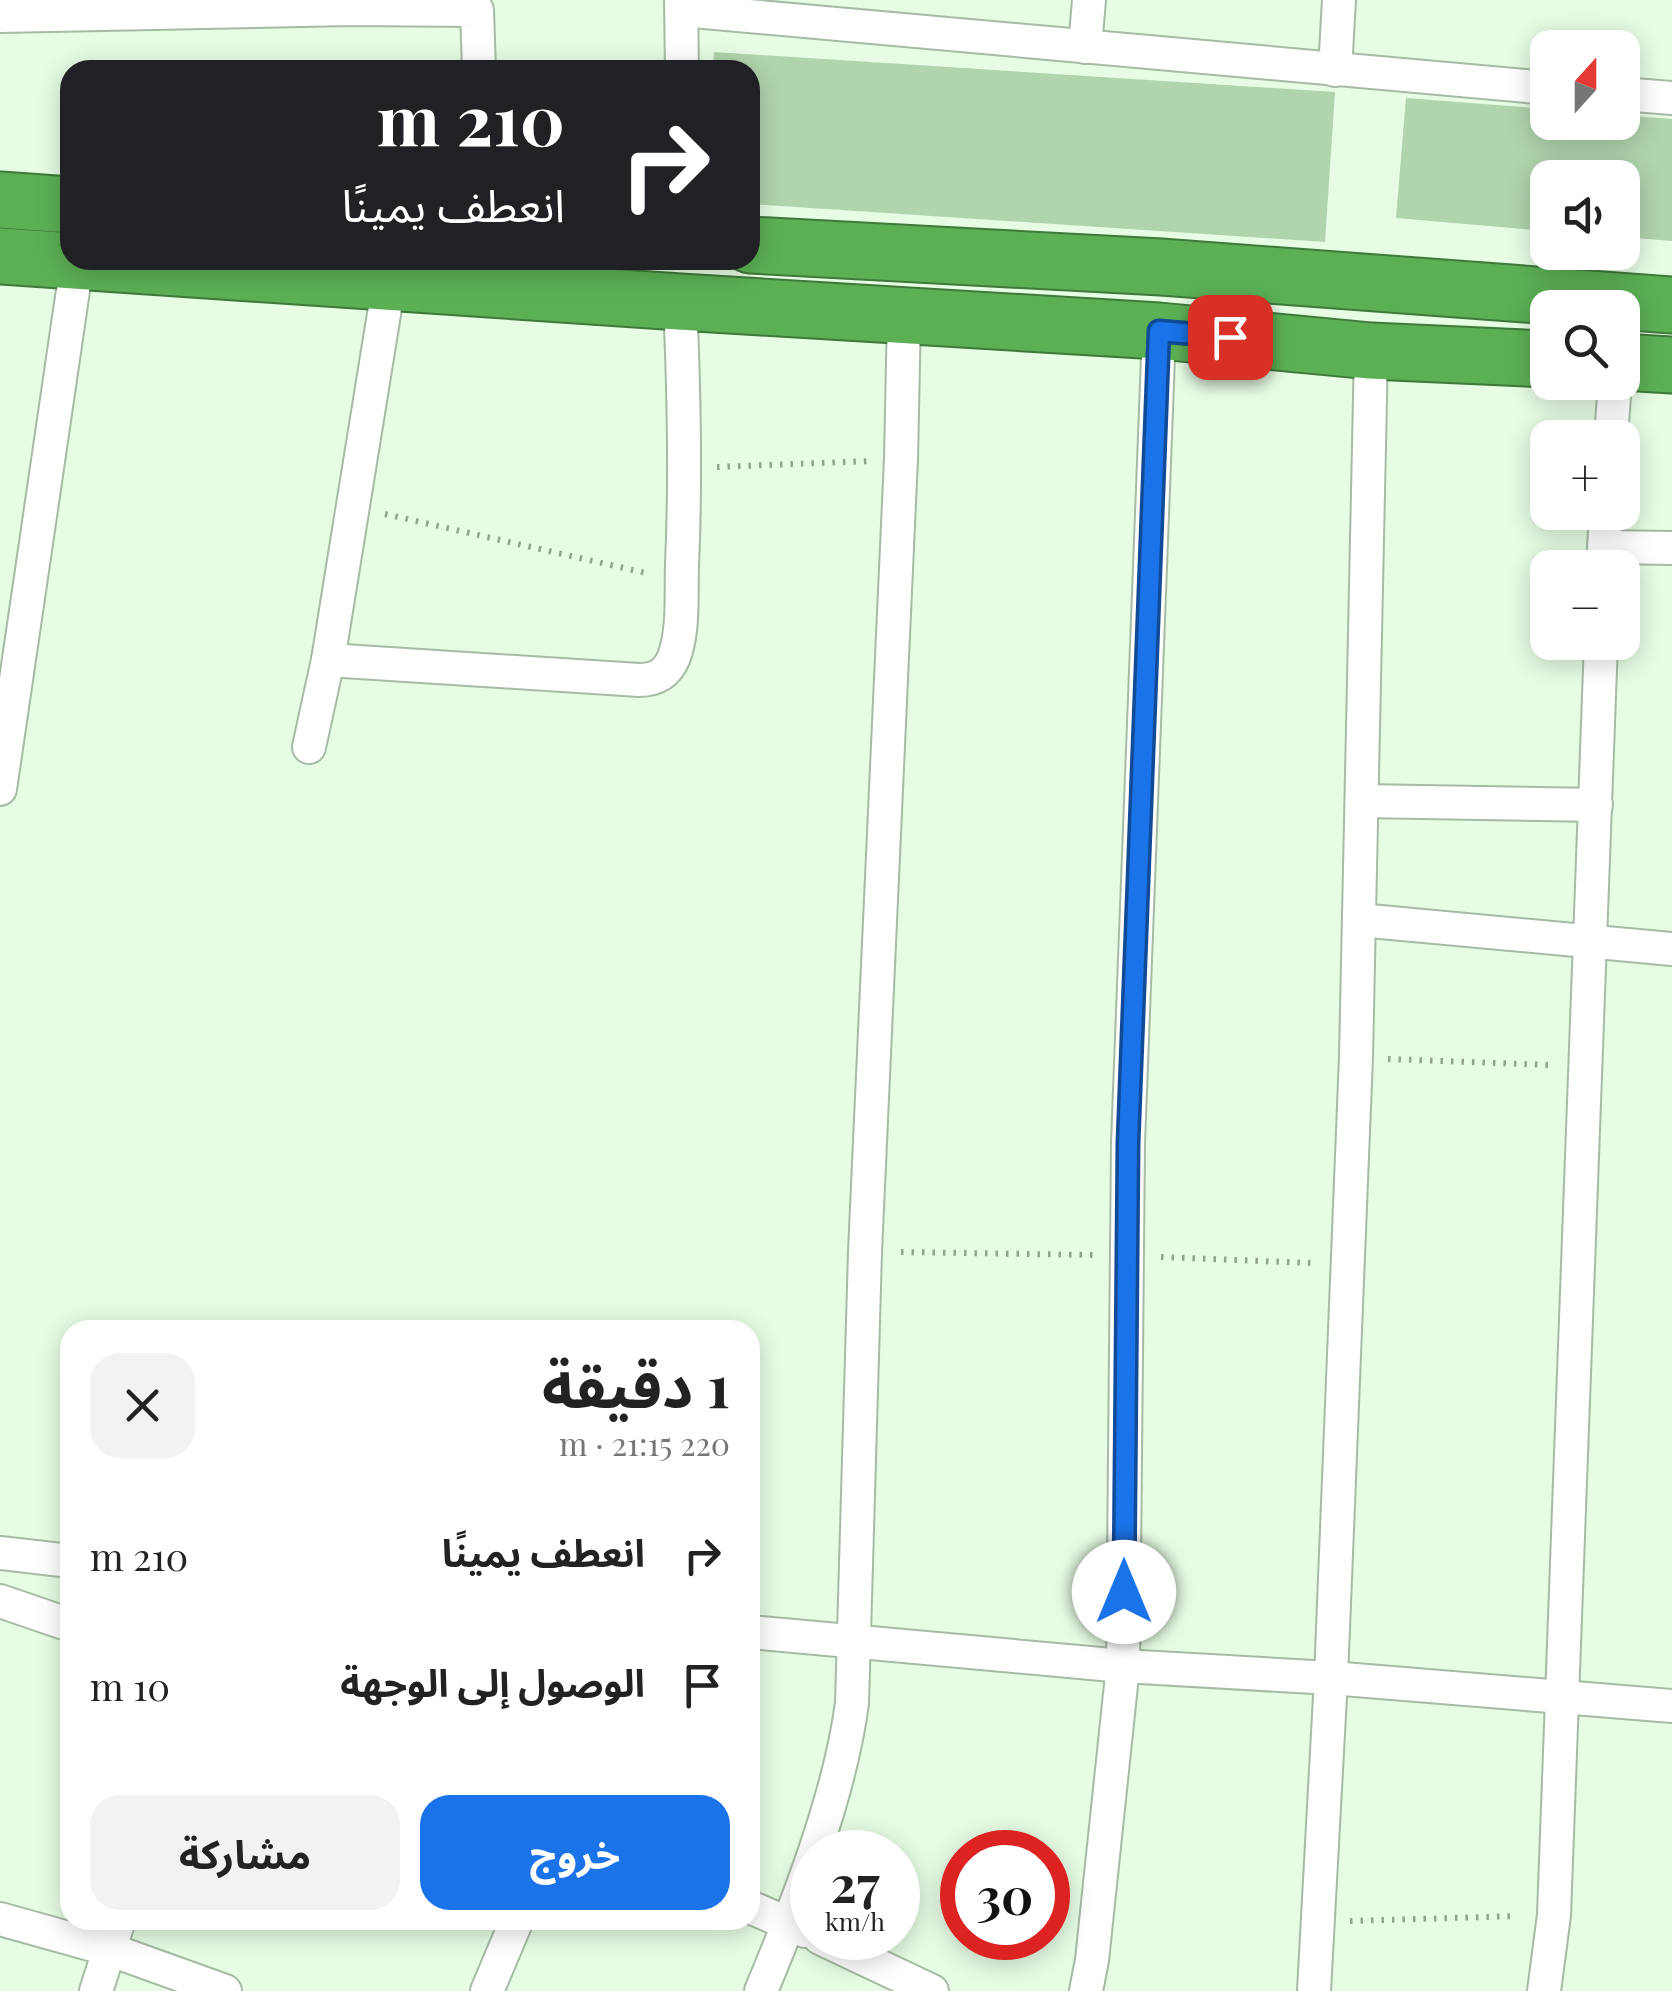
<!DOCTYPE html>
<html lang="ar">
<head>
<meta charset="utf-8">
<style>
	:root { --surface:#fff; --page:#f2f2f2; --text:#222; --muted:#767676; --accent:#1a73e8 }
	body { margin:0; font-family:"Playfair Display","Noto Sans Arabic",serif; background:var(--page); color:var(--text); direction:rtl; height:100vh; display:flex; flex-direction:column; font-size:38px; white-space:nowrap }
	* { box-sizing:border-box; margin:0 }
	p { font-size:32px; color:var(--muted) }
	.icon { flex:none; width:55px; height:55px; fill:none; stroke:currentColor; stroke-width:2; stroke-linecap:round; stroke-linejoin:round }
	.map { position:relative; flex:1; overflow:hidden; direction:ltr }
	.panel { position:absolute; left:60px; top:1320px; width:700px; height:610px; display:flex; flex-direction:column; background:var(--surface); border-radius:30px; box-shadow:0 5px 25px #0003; direction:rtl }
	.panel>* { flex:none }
	.banner { position:absolute; left:60px; top:60px; width:700px; height:210px; border-radius:30px; box-shadow:0 5px 25px #0003; direction:rtl; background:#202124; color:#fff; overflow:hidden }
	.needle { width:65px; rotate:21deg }
	.buttons { position:absolute; left:1530px; top:30px; display:grid; gap:20px }
	.buttons a { display:grid; place-items:center; width:110px; height:110px; border-radius:20px; background:var(--surface); box-shadow:0 5px 25px #0003; font-size:50px }
	.speed { position:absolute; left:790px; top:1830px; display:flex; gap:20px; font-size:50px; font-weight:700; text-align:center }
	.speed>* { display:grid; place-content:center; width:130px; height:130px; border-radius:50%; background:var(--surface); box-shadow:0 5px 25px #0003; line-height:1 }
	.speed small { font-size:25px; font-weight:400 }
	.speed .limit { border:15px solid #d22; background:#fff; color:#111 }
	.pin { position:absolute; display:grid; place-items:center; width:85px; height:85px; color:#fff; margin:-42px; border-radius:20px; box-shadow:0 5px 15px #0006 }
	.me { position:absolute; width:110px; margin:-55px; rotate:0deg; stroke-linejoin:round; filter:drop-shadow(0 0 8px #0008) }
	.turn { display:flex; align-items:center; gap:35px; height:210px; padding:0 30px; font-size:45px }
	.turn .icon { width:130px; height:130px; stroke-width:2.5 }
	.turn b { display:block; font-size:70px; line-height:85px }
	.round { display:grid; place-items:center; flex:none; width:105px; height:105px; border-radius:30px; background:var(--page) }
	.headline { display:flex; align-items:center; justify-content:space-between; height:170px; padding:0 30px }
	h1 { font-size:60px; font-weight:700; line-height:75px }
	.action { display:flex; gap:20px; margin-top:auto; padding:20px 30px }
	.action a { flex:1; height:115px; border-radius:30px; background:var(--accent); color:#fff; font-size:40px; font-weight:700; line-height:115px; text-align:center }
	.action a+a { background:var(--page); color:var(--text) }
	ul { padding:0; list-style:none }
	li { display:flex; align-items:center; gap:30px; height:130px; padding:0 30px }
	li div { flex:1 }
	li b { display:block; font-size:38px }
	li em { font-style:normal }
	.map>svg:first-child { display:block }
</style>
</head>
<body>
<div class="map">
<svg width="1672" height="1991" viewBox="0 0 1672 1991">
	<rect width="100%" height="100%" fill="#e6fce3"/>
	<g fill="#b0d4ac">
		<path d="M714,52l621,40 -10,150 -575,-38v-134h-37z"/>
		<path d="M1406,98l141,11 1,13h74l1,-7 49,4v122l-49,-4 -1,-59h-74l-1,53 -151,-13z"/>
	</g>
	<g fill="none" stroke-linecap="round" stroke-linejoin="round">
		<g stroke="#a6bba4" stroke-width="36">
			<g id="street">
				<path d="M681,0l1,70"/>
				<path d="M682,10l866,78"/>
				<path d="M0,16l351,-7 126,1 2,60"/>
				<path d="M1085,47l4,-47"/>
				<path d="M1335,70l4,-70"/>
				<path d="M1622,94l50,4"/>
				<path d="M1611,438l4,-56"/>
				<path d="M1604,547l68,1"/>
				<path d="M1603,568l3,-56"/>
				<path d="M328,660l311,20c17,0 28,-6 35,-23 10,-27 7,-64 8,-92 4,-88 2,-175 -2,-263"/>
				<path d="M309,747l19,-87 61,-377"/>
				<path d="M0,789l77,-526"/>
				<path d="M1362,801l234,4"/>
				<path d="M1359,920l313,29"/>
				<path d="M0,1553l70,8"/>
				<path d="M0,1601l70,24"/>
				<path d="M750,1632l373,34 208,12 341,28"/>
				<path d="M750,1907l55,24"/>
				<path d="M0,1919l111,31 114,41"/>
				<path d="M820,1938l112,53"/>
				<path d="M96,1991l23,-71"/>
				<path d="M487,1991l30,-71"/>
				<path d="M761,1991c36,-86 79,-196 91,-288l13,-451 36,-793 3,-144"/>
				<path d="M1086,1991l6,-31 31,-294 5,-523 31,-812"/>
				<path d="M1314,1991l17,-313 25,-621 15,-706"/>
				<path d="M1544,1991l10,-76 47,-1273"/>
			</g>
		</g>
		<g stroke="#3f793a" stroke-width="59">
			<g id="highway">
				<path d="M0,200l70,5"/>
				<path d="M750,245l411,22 511,38"/>
				<path d="M0,256l680,46 479,29 212,20 177,8"/>
				<path d="M1622,362l50,3"/>
			</g>
		</g>
		<g stroke="#93a390" stroke-width="6" stroke-dasharray="2.5 8" stroke-linecap="butt">
			<path d="M717,467l153,-6"/>
			<path d="M385,514l261,59"/>
			<path d="M1388,1059l162,6"/>
			<path d="M901,1252l192,3"/>
			<path d="M1161,1257l152,6"/>
			<path d="M1350,1921l167,-5"/>
		</g>
		<use href="#street" stroke="#fff" stroke-width="32"/>
		<use href="#highway" stroke="#5bb054" stroke-width="55"/>
	</g>
	<g fill="none" stroke-linecap="round" stroke-linejoin="round">
		<g stroke="#114b97" stroke-width="25">
			<path id="route" d="M1124,1592l4,-449 31,-812 71,6"/>
		</g>
		<use href="#route" stroke="#1a73e8" stroke-width="18"/>
	</g>
</svg>
<div class="buttons">
<a><svg class="needle" viewBox="-14 -14 28 28"><path d="M0-13l5 13h-10z" fill="#e53935"/><path d="M0 13l5-13h-10z" fill="#767676"/></svg></a>
<a><svg class="icon" aria-label="sound" viewBox="0 0 24 24"><path d="M4 9h4l5-4v14l-5-4H4zM17 9q2 3 0 6"/></svg></a>
<a><svg class="icon" aria-label="search" viewBox="0 0 24 24"><circle cx="10" cy="10" r="6"/><path d="M15 15l6 6"/></svg></a>
<a>+</a>
<a>−</a>
</div>
<div class="speed"><div>27<small>km/h</small></div><div class="limit">30</div></div>
<div class="pin" style="left:1230px;top:337px;background:#d93025"><svg class="icon" aria-label="arrive" viewBox="0 0 24 24"><path d="M6 21V4h12l-3 4 3 4H6"/></svg></div>
<svg class="me" style="left:1124px;top:1592px" viewBox="-20 -20 40 40"><circle r="19" fill="#fff"/><path d="M0-13L10 11 0 6-10 11z" fill="#1a73e8"/></svg>
<div class="banner">
<div class="turn"><svg class="icon" aria-label="right" viewBox="0 0 24 24"><path d="M7 20v-9h11M14 6l5 5-5 5"/></svg><div><b>210 m</b>انعطف يمينًا</div></div>
</div>
<section class="panel">
<div class="headline"><div><h1>1 دقيقة</h1><p>220 m · 21:15</p></div><a class="round"><svg class="icon" aria-label="close" viewBox="0 0 24 24"><path d="M6 6l12 12M18 6L6 18"/></svg></a></div>
<ul>
<li><svg class="icon" aria-label="right" viewBox="0 0 24 24"><path d="M7 20v-9h11M14 6l5 5-5 5"/></svg><div><b>انعطف يمينًا</b></div><em>210 m</em></li>
<li><svg class="icon" aria-label="arrive" viewBox="0 0 24 24"><path d="M6 21V4h12l-3 4 3 4H6"/></svg><div><b>الوصول إلى الوجهة</b></div><em>10 m</em></li>
</ul>
<div class="action"><a>خروج</a><a>مشاركة</a></div>
</section>
</div>
</body>
</html>
